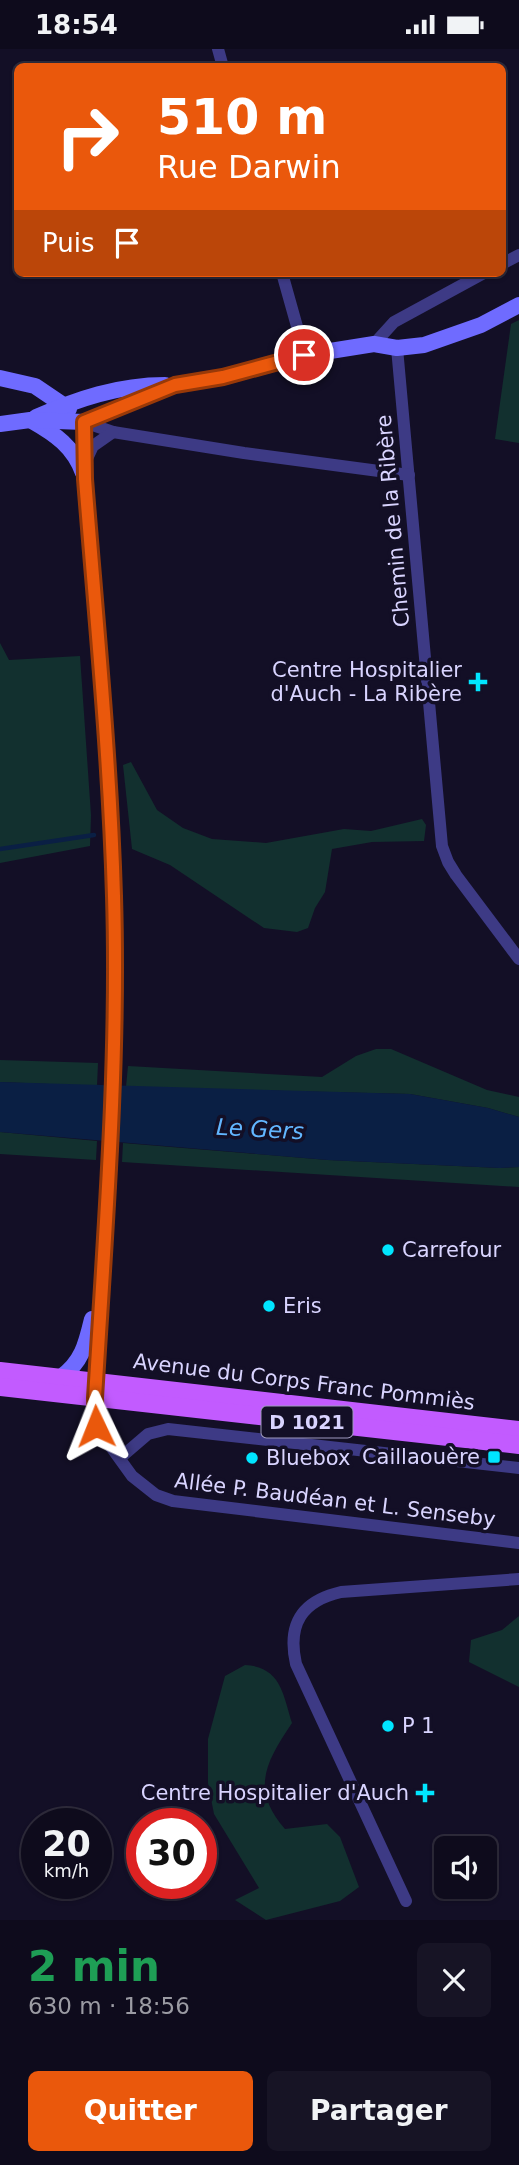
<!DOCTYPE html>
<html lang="fr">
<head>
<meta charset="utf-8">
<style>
	:root { --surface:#0e0b1c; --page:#171425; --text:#f1f3f6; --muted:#9b9ba3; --line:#2e2b3b; --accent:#ea580c }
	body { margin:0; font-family:"DejaVu Sans",sans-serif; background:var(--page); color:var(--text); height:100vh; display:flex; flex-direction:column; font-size:26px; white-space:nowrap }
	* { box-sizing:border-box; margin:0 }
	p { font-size:23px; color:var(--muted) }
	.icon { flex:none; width:38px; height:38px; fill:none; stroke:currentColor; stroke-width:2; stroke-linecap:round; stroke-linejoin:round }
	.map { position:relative; height:1871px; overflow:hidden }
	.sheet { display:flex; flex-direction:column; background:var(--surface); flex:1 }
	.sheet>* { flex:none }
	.hud { position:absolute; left:14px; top:14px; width:492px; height:214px; border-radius:10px; box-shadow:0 2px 5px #0004,0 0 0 2px var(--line); background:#ea580c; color:#fff; overflow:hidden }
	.tools { position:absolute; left:434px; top:1787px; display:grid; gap:14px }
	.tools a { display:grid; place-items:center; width:63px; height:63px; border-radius:10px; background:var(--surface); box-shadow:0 2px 5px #0004,0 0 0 2px var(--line); font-size:35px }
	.speed { position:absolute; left:21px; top:1759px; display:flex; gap:14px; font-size:35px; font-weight:700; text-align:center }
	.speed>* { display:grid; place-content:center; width:91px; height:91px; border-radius:50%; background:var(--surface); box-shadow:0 2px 5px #0004,0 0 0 2px var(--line); line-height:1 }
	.speed small { font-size:18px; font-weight:400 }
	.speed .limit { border:10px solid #d22; background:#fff; color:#111 }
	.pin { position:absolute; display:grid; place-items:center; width:60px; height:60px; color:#fff; margin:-30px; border:4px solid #fff; border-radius:50%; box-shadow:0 2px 7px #0007 }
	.me { position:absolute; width:77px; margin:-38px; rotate:358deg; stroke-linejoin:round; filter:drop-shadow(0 0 5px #0008) }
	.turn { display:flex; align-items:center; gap:24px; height:147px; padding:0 28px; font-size:32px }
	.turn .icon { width:91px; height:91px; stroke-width:2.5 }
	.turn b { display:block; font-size:49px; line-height:60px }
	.then { display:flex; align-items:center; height:66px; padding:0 28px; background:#0003; gap:14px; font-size:26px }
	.round { display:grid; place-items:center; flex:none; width:74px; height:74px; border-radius:10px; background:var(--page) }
	.summary { display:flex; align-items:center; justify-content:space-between; height:119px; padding:0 28px }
	h1 { font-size:42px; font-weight:600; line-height:52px; color:#1e9e55 }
	.primary-button { display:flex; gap:14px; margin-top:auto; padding:14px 28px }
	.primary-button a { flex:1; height:80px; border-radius:10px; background:var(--accent); color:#fff; font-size:28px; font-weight:600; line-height:80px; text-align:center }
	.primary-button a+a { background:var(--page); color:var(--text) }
	.status { display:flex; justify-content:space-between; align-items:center; height:49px; padding:0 35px; background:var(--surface); direction:ltr }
	.status svg { height:19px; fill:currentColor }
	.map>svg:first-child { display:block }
</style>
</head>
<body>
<div class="status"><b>18:54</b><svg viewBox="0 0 49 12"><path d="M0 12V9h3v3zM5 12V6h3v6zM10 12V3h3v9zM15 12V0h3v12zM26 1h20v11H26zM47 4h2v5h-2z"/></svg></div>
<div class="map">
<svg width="519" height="1871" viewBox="0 0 519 1871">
	<rect width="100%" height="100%" fill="#130f26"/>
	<g fill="#12302f">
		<path d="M519,271v123l-24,-4 16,-115z"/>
		<path d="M0,594l9,17 71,-4 11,159 -1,31 -90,17z"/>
		<path d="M131,713l26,48 26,18 29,11 54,4 78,-14 27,2 51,-12 4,6 -2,16 -52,1 -40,7 -7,43 -10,16 -7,20 -11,4 -33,-4 -94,-63 -38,-16 -9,-84z"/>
		<path d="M376,1000h15l96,41 32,7v20l-31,-9 -78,-14 -284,-7 2,-21 194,11 34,-21z"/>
		<path d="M0,1011l98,3 -1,23 -97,-4z"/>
		<path d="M0,1083l97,9 -1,19 -96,-6z"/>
		<path d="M123,1094l205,17 172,8 19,-1v20l-397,-25z"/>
		<path d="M519,1567v71l-50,-25 2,-22 31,-10z"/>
		<path d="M245,1616c36,2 38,29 47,58 -26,39 -42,66 -7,106l42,-5 13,13 19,50 -19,14 -74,19 -31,-20 24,-12 -45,-74 -6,-31v-44l17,-63z"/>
	</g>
	<path fill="#0a1f44" d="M0,1033l410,12 78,14 31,9v50l-19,1 -172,-8 -328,-28z"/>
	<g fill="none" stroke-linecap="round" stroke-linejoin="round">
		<path stroke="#0a1f44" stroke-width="4.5" d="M0,800l94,-14"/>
		<g stroke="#3d3a85" stroke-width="12">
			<path d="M218,0l5,18"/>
			<path d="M502,215l17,-9"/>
			<path d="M282,224l23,82"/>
			<path d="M374,295l20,-22 90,-49"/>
			<path d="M397,299l45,498 6,16 8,13 63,84"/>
			<path d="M84,373l29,10 131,21 165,22"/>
			<path d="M85,414l8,-17 20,-14"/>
			<path d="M95,1349l1,28 36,50 24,19 17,6 346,42"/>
			<path d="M120,1409l28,-24 20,-5 351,39"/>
			<path d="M406,1852l-110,-237c-9,-40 6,-63 45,-72l178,-13"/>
		</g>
		<g stroke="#6f6bff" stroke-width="16">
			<path d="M0,329l35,8 34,23"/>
			<path d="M36,368c42,-18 82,-32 129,-32"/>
			<path d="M32,372c23,13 42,26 51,52"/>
			<path d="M84,373l1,57c11,139 25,278 29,417 5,165 -8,332 -19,496"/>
			<path d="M0,375l30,-4 54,2 91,-37 49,-8 81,-22 69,-11 23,4 27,-3 57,-20 38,-20"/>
			<path d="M61,1328c21,-15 25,-33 31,-58"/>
		</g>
		<g stroke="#c25bff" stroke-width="18">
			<path d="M0,1322l519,59"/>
			<path d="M0,1338l519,58"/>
		</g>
	</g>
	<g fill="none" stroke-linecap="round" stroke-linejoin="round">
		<g stroke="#983908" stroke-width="18">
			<path id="route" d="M96,1377l-1,-28c10,-166 24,-335 19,-502 -4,-139 -18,-278 -29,-417l-1,-57 91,-37 48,-8 81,-22"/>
		</g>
		<use href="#route" stroke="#ea580c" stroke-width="12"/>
	</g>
	<g fill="#00e5ff" stroke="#130f26" stroke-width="2.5">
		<path d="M474.5 622.5h7v7h7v7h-7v7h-7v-7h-7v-7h7z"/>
		<circle cx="388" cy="1201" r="7"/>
		<circle cx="269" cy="1257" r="7"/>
		<rect x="487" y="1401" width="14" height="14" rx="3.5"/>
		<circle cx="252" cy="1409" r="7"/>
		<circle cx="388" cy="1677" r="7"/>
		<path d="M421.5 1733.5h7v7h7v7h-7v7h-7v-7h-7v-7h7z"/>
	</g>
	<g text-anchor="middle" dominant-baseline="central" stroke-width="7" stroke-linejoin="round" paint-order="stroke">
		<rect fill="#130f26" stroke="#9e99be" stroke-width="2" x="261.5" y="1357.5" width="91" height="31" rx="5"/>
		<g font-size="19" font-weight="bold" fill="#d9d4ff">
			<text x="307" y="1373">D 1021</text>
		</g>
		<g font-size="21" fill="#d9d4ff" stroke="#130f26">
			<text transform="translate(393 472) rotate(-95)">Chemin de la Ribère</text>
			<text transform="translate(304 1333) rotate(7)">Avenue du Corps Franc Pommiès</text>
			<text transform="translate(335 1451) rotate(7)">Allée P. Baudéan et L. Senseby</text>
		</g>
		<g font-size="21" fill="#d9d4ff" stroke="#130f26" text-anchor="start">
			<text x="462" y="621" text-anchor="end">Centre Hospitalier<tspan x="462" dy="24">d'Auch - La Ribère</tspan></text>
			<text x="402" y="1201">Carrefour</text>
			<text x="283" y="1257">Eris</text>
			<text x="480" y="1408" text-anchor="end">Caillaouère</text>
			<text x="266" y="1409">Bluebox</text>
			<text x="402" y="1677">P 1</text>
			<text x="409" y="1744" text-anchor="end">Centre Hospitalier d'Auch</text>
		</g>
		<g font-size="23" font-style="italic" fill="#62b6ff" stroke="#130f26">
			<text transform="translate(260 1080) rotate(3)">Le Gers</text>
		</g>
	</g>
</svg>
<div class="tools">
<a><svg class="icon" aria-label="sound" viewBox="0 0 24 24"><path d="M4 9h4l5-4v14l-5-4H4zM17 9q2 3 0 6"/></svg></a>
</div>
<div class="speed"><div>20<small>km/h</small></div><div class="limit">30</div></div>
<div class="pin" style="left:304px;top:306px;background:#d93025"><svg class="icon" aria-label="arrive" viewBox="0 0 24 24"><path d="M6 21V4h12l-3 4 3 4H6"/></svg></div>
<svg class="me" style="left:96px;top:1377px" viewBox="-20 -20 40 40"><path d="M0-17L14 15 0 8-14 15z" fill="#ea580c" stroke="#fff" stroke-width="4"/></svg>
<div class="hud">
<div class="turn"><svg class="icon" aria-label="right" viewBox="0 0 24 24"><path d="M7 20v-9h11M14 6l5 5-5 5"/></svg><div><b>510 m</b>Rue Darwin</div></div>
<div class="then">Puis<svg class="icon" aria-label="arrive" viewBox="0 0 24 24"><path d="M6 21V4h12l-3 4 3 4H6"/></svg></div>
</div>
</div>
<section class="sheet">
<div class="summary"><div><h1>2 min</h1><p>630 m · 18:56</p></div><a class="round"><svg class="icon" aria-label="close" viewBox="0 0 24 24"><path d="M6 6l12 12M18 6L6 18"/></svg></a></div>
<div class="primary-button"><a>Quitter</a><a>Partager</a></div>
</section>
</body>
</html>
